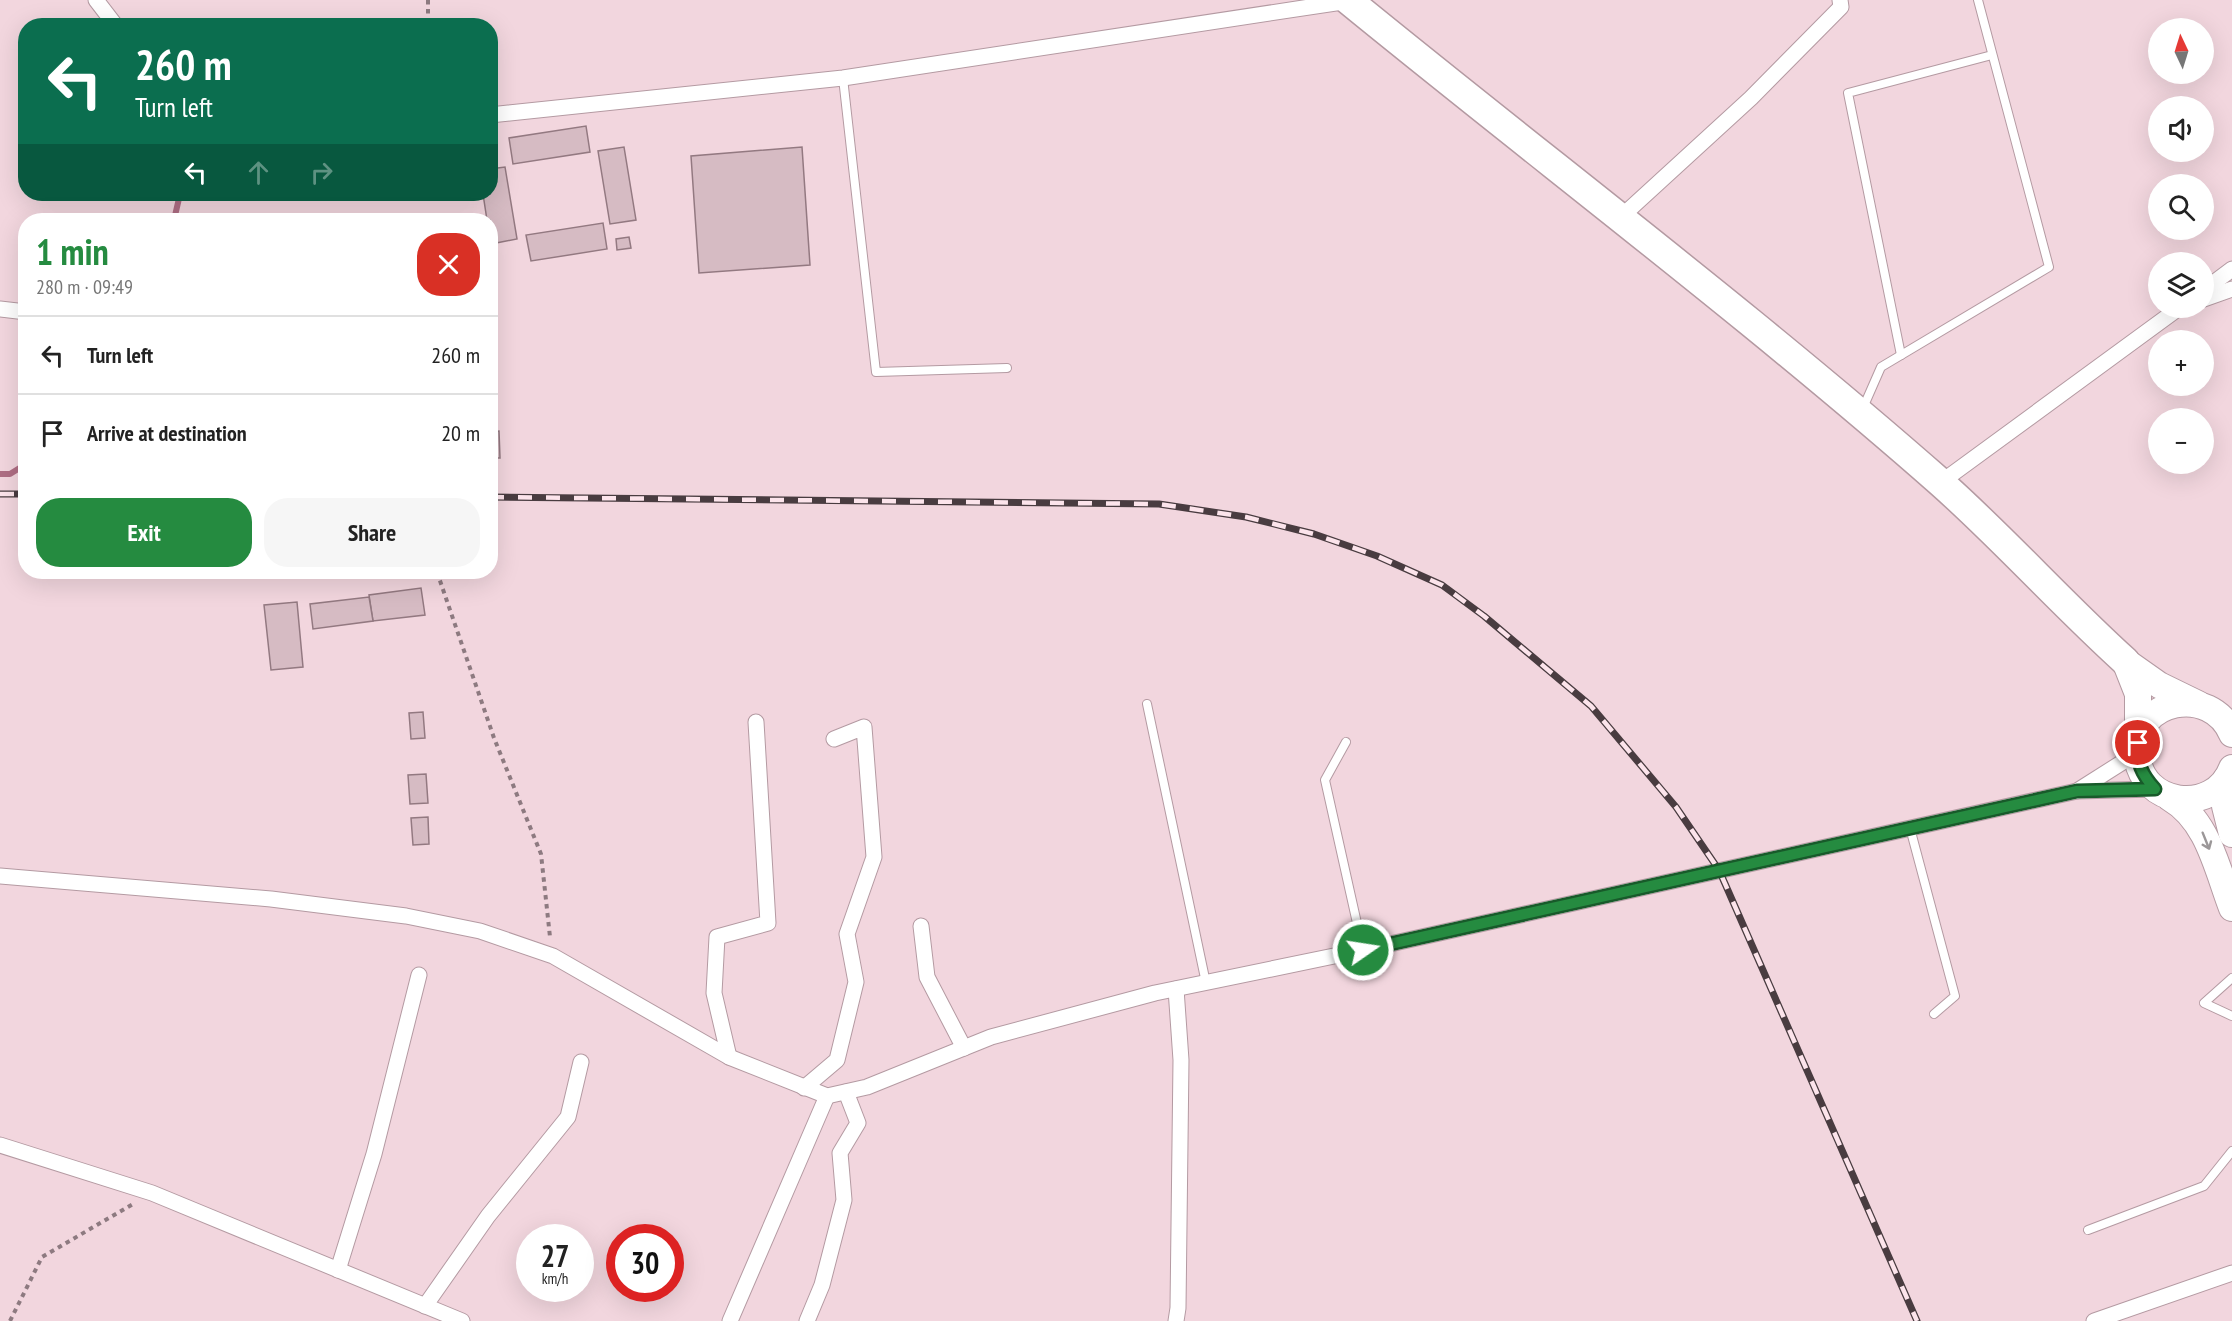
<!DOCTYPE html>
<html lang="en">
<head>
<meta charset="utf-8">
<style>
	:root { --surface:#fff; --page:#f6f6f6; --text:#222; --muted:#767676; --line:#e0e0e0; --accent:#258b40 }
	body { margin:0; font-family:"PT Sans Narrow",sans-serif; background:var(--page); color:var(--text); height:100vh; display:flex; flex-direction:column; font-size:22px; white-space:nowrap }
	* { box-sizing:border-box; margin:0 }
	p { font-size:20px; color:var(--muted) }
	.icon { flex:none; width:33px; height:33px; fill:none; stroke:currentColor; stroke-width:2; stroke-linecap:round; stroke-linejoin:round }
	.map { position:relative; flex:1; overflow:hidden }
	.side { position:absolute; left:18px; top:213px; width:480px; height:366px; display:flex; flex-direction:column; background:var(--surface); border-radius:24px; box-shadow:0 6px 24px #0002 }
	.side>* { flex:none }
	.banner { position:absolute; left:18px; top:18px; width:480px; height:183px; border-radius:24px; box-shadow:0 6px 24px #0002; background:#0b6e4f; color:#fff; overflow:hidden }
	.needle { width:39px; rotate:356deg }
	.tools { position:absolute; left:2148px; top:18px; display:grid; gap:12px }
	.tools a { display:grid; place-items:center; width:66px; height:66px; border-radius:50%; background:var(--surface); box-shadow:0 6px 24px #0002; font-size:30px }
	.speed { position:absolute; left:516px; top:1224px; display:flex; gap:12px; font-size:30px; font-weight:700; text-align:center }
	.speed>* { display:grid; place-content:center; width:78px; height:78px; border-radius:50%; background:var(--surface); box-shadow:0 6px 24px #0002; line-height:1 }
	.speed small { font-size:15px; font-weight:400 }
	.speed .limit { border:9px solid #d22; background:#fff; color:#111 }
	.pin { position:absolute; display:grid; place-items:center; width:51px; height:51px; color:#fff; margin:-26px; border:3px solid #fff; border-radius:50%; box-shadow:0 2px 6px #0007 }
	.me { position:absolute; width:66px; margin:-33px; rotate:77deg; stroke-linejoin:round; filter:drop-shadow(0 0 4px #0008) }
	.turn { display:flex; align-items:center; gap:21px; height:126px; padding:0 18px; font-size:27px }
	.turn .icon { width:78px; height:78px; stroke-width:2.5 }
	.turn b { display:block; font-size:42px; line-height:51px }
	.lanes { display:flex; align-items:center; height:57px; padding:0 18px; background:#0003; justify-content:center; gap:30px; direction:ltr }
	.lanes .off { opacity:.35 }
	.round { display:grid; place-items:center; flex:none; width:63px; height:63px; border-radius:24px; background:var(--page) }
	.overview { display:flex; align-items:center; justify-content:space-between; height:102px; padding:0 18px }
	h1 { font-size:36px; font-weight:700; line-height:45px; color:var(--accent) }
	.action { display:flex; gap:12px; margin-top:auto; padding:12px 18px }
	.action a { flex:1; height:69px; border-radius:24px; background:var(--accent); color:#fff; font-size:24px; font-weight:700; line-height:69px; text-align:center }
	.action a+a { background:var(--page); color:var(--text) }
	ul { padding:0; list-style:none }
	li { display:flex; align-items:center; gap:18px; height:78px; padding:0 18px; border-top:2px solid var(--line) }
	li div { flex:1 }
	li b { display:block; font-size:22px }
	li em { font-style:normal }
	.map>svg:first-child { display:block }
</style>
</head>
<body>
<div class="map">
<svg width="2232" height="1321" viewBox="0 0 2232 1321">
	<rect width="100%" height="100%" fill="#f2d6de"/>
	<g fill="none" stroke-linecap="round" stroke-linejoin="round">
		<g stroke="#af6e84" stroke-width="6">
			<path d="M174,220l6,-26"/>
			<path d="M0,474h10l16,-10"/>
		</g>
	</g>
	<g fill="#d6bbc3" stroke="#937981" stroke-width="1.5">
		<path d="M586,126l4,26 -77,12 -4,-26z"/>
		<path d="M624,147l12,73 -26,4 -12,-73z"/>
		<path d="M802,147l8,118 -111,8 -8,-117z"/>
		<path d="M505,167l12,72 -26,5 -1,-24h-3l-4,-26h7v-25z"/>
		<path d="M603,223l4,26 -76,12 -5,-26z"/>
		<path d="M629,237l2,11 -14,2 -1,-11z"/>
		<path d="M499,431l1,27h-10v-26z"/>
		<path d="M421,588l4,27 -52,6 -4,-26z"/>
		<path d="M369,597l4,24 -60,8 -3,-25z"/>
		<path d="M297,602l6,65 -32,3 -7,-65z"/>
		<path d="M423,712l2,26 -14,1 -2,-26z"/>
		<path d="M426,774l2,29 -18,1 -2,-29z"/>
		<path d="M428,817l1,27 -16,1 -2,-27z"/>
	</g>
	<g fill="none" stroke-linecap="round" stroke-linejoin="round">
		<g stroke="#b49aa2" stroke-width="10">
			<g id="lane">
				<path d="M843,78l33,294 131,-4"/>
				<path d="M1901,355l-53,-262 144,-38"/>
				<path d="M1863,408l18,-41 168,-100 -71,-267"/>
				<path d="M1147,704l59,279"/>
				<path d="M1346,742l-21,38 38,170"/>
				<path d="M1910,828l45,168 -21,18"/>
				<path d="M2232,978l-28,25 28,13"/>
				<path d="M2088,1230l116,-44 28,-35"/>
			</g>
		</g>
		<g stroke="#b49aa2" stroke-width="17">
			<g id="street">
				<path d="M96,0l20,26"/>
				<path d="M490,115l353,-37 506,-77"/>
				<path d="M1621,217l130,-119 90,-91 -1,-7"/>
				<path d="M2204,290l28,-21"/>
				<path d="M2204,299l28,-10"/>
				<path d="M0,309l26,3"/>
				<path d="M1940,483l239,-175"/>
				<path d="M2137,753l-60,38 78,-2"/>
				<path d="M0,876l271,23 135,17 74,15 73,25 176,101 98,39 40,-9 124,-50 164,-44 208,-43 714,-159"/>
				<path d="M921,926l6,51 37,71"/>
				<path d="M729,1057l-15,-64 3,-56 51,-14 -12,-201"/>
				<path d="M804,1088l33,-28 19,-78 -9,-48 27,-77 -10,-130 -30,12"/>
				<path d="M0,1145l152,48 310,128"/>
				<path d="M338,1270l36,-116 45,-179"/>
				<path d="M425,1306l63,-90 80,-99 13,-55"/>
				<path d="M730,1321l97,-225"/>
				<path d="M807,1321l15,-36 22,-85 -4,-47 18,-30 -12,-31"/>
				<path d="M1176,1321l2,-13 3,-248 -5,-71"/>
				<path d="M2094,1321l138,-48"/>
			</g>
		</g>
		<g stroke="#b49aa2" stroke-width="28">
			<g id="primary">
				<path d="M2125,661l34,24 39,19"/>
				<path d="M2125,661l13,33v46"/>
				<path d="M2232,734c-21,-50 -99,-35 -95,20 3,52 77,62 95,14"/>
				<path d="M2227,778l-2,28 7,28"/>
				<path d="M2170,798c38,22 47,71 62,110"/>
			</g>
		</g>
		<g stroke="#b49aa2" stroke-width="31">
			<path id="highway" d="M1348,0c197,161 402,315 593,483 64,57 121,121 184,178"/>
		</g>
		<g stroke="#8d7a80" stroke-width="4" stroke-dasharray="4.5 4.5" stroke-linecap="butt">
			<path d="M428,0v26"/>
			<path d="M437,572l57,166 47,116 9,83"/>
			<path d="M10,1321l32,-64 91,-53"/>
		</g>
		<use href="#lane" stroke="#fff" stroke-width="8"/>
		<use href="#street" stroke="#fff" stroke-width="15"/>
		<use href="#primary" stroke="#fff" stroke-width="26"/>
		<use href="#highway" stroke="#fff" stroke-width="28"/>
		<g stroke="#493c40" stroke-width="7">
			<g id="rail">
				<path d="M0,494h26"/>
				<path d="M490,497l669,7 87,13 68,17 63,22 65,29 42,31 107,90 85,101 43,63 198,451"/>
			</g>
		</g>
		<use href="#rail" stroke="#fce4eb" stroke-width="4.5" stroke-dasharray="14" stroke-linecap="butt"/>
	</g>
	<defs><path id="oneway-shaft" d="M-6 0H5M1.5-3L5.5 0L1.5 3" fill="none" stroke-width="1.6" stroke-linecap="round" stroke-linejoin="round" transform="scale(1.5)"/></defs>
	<use stroke="#9b9798" href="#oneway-shaft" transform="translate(2206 841) rotate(68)"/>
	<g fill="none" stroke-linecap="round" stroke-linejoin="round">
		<g stroke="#185a2a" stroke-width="15">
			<path id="route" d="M1363,950l714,-159 78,-2c-13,-14 -19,-27 -17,-46"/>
		</g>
		<use href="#route" stroke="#258b40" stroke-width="10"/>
	</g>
</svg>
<div class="tools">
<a><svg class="needle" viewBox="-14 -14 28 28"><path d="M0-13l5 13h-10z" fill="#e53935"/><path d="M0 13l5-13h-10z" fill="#767676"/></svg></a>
<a><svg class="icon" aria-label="sound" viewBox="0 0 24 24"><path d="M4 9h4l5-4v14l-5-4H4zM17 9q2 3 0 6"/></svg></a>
<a><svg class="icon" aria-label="search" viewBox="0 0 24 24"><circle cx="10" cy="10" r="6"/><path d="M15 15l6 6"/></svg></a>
<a><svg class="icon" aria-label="layers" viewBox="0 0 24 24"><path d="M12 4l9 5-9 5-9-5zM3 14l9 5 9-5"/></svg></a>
<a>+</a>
<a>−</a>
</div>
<div class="speed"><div>27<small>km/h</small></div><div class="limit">30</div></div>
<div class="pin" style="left:2138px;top:743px;background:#d93025"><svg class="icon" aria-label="arrive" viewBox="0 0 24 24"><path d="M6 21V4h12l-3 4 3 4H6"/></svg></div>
<svg class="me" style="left:1363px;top:950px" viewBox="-20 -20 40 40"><circle r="17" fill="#258b40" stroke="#fff" stroke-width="3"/><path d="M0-11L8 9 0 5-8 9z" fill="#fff"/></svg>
<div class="banner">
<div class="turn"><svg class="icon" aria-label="left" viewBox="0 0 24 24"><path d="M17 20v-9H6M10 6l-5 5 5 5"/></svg><div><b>260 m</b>Turn left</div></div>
<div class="lanes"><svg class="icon" aria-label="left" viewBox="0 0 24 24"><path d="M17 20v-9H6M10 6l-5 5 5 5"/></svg><svg class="icon off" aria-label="ahead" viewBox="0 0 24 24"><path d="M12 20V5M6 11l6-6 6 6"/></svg><svg class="icon off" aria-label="right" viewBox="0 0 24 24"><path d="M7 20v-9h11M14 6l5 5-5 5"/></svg></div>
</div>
<section class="side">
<div class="overview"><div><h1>1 min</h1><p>280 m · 09:49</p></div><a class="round" style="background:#d93025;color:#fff"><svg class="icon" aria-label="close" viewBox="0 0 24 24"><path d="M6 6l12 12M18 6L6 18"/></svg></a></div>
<ul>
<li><svg class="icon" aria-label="left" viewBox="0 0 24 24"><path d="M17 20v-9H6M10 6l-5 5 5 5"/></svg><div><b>Turn left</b></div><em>260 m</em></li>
<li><svg class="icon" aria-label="arrive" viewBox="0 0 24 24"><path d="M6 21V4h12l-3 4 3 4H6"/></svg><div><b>Arrive at destination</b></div><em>20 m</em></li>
</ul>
<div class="action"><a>Exit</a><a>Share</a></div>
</section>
</div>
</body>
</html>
